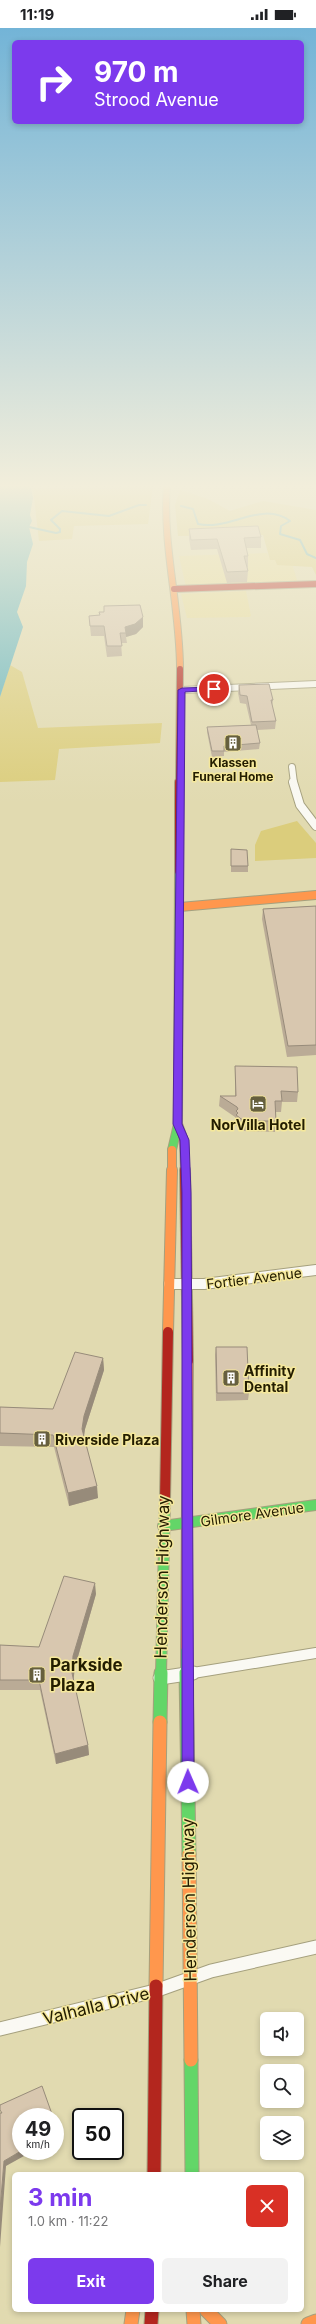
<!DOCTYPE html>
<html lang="en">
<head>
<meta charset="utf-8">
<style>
	:root { --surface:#fff; --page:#f2f2f2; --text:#202124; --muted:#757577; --accent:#7c3aed }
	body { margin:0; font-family:Inter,sans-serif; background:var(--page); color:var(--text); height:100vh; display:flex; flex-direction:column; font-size:15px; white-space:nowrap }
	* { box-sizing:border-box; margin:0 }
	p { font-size:13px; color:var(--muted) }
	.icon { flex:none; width:22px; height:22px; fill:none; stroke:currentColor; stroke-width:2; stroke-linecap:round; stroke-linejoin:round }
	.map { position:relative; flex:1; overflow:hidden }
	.details { position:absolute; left:12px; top:2144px; width:292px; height:140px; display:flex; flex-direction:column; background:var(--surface); border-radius:6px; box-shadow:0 2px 6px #0003 }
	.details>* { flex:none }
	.top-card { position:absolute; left:12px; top:12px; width:292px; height:84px; border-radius:6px; box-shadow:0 2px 6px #0003; background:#7c3aed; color:#fff; overflow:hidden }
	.controls { position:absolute; left:260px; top:1984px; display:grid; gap:8px }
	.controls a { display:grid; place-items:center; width:44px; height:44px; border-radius:6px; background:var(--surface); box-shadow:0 2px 6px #0003; font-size:20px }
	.speed { position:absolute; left:12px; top:2080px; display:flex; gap:8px; font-size:20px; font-weight:700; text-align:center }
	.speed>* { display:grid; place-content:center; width:52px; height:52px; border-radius:50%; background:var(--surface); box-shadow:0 2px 6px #0003; line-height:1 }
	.speed small { font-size:10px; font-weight:400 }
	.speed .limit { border:2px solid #111; border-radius:6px; background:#fff; color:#111 }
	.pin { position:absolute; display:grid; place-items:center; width:34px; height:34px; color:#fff; margin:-17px; border:2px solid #fff; border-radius:50%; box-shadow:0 1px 4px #0007 }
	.me { position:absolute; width:44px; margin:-22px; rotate:359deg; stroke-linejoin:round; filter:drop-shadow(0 0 3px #0008) }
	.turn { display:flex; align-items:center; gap:14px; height:84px; padding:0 16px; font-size:18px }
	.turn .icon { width:52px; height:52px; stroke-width:2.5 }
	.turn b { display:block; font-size:28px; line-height:34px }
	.round { display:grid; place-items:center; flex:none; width:42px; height:42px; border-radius:6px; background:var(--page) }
	.head { display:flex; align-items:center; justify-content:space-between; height:68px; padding:0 16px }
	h1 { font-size:24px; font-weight:700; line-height:30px; color:var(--accent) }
	.button { display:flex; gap:8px; margin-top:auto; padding:8px 16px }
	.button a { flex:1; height:46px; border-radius:6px; background:var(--accent); color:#fff; font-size:16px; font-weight:700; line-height:46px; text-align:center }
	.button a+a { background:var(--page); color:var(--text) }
	.status { display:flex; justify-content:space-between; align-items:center; height:28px; padding:0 20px; background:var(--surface); direction:ltr }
	.status svg { height:11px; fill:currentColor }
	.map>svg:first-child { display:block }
</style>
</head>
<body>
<div class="status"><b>11:19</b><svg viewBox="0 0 49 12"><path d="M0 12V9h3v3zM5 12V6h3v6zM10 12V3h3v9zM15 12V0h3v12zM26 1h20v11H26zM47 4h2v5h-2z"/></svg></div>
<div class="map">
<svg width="316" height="2296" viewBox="0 0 316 2296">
	<rect width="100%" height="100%" fill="#e1dab0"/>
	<g fill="#e6db99">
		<path d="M267,525l3,7h5l2,5 15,-1 6,19 -112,4 -7,-31z"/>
		<path d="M246,563l5,25 -2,1 -62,1 -6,-24z"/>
	</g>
	<g fill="#dbcd7c">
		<path d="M153,458l-5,38 -74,2 -2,13 -33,2 -6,-52z"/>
		<path d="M180,462l28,9 22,12 33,-10 53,9v65l-4,-8 -35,-2 -2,-5h-5l-7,-25 -85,1 -3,-31z"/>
		<path d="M10,637l12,7 16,56 124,-5 -2,20 -101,6 -4,31 -55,2v-85z"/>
		<path d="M297,793l19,22v15l-61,3v-16l6,-14z"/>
	</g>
	<path fill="#65b5be" d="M0,455h30l3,15 -3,17 2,6 -3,6 4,17 -6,18 -1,24 -9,26 6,15 -23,70z"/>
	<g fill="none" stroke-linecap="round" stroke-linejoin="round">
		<g stroke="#65b5be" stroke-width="2">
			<path d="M181,478l12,3 5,15c32,7 64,-24 92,-3l-9,5 -1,8 20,6 7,14 9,4"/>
			<path d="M29,499l27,6 4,-1v-3l-9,-9 11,-9 47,5 30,-11h7"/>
		</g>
		<g stroke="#a5a07e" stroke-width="8">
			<g id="street-far3">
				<path d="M182,662l134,-6"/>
				<path d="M292,739l2,16"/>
			</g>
		</g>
		<g stroke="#a5a07e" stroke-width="10">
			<path id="street-far2" d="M293,754l7,23 16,21"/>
		</g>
		<g stroke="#a5a07e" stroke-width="12">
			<g id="street-far1">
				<path d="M169,1256h35l112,-14"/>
				<path d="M187,1646l129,-21"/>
			</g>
		</g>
		<g stroke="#a5a07e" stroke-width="15">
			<g id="street">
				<path d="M160,1650l33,-5"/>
				<path d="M0,2001l155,-38 56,-20 105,-24"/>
			</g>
		</g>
		<g stroke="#a5a07e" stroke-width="10">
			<path id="fast-far2" d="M172,1122l6,-26 1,-253"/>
		</g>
		<g stroke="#a5a07e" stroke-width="12">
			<g id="fast-far1">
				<path d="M163,1498l153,-21"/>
				<path d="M186,1619v27"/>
				<path d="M161,1646l4,-174"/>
			</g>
		</g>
		<g stroke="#a5a07e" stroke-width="15">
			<g id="fast">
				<path d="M186,1645l3,181"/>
				<path d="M160,1694l1,-49"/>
				<path d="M191,2032l1,114"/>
			</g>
		</g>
		<g stroke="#a5a07e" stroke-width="8">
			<path id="slow-far3" d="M167,455c-5,63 13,123 13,186"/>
		</g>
		<g stroke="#a5a07e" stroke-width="10">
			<g id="slow-far2">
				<path d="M180,879l136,-12"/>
				<path d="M172,1143v-21"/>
			</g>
		</g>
		<g stroke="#a5a07e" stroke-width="12">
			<g id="slow-far1">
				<path d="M168,1304l4,-162"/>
				<path d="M186,1619l2,-286"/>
			</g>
		</g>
		<g stroke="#a5a07e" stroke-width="15">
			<g id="slow">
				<path d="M189,1826l2,206"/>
				<path d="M156,1958l4,-264"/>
				<path d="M193,2282l1,14"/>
				<path d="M206,2282l14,14"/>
				<path d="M131,2296l2,-14"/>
				<path d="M308,2296l8,-3"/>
			</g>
		</g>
		<g stroke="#a5a07e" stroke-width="8">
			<g id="jam-far3">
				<path d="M174,561l142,-5"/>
				<path d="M179,755l1,-114"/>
			</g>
		</g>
		<g stroke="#a5a07e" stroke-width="10">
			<g id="jam-far2">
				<path d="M179,843v-89"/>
				<path d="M178,1096l6,17 1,30"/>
			</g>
		</g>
		<g stroke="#a5a07e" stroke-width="12">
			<g id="jam-far1">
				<path d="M185,1142l3,191"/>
				<path d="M165,1472l3,-168"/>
			</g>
		</g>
		<g stroke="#a5a07e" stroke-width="15">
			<g id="jam">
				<path d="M154,2146l2,-188"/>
				<path d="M151,2296l1,-14"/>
			</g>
		</g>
		<use href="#street-far3" stroke="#faf9f3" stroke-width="6"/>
		<use href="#street-far2" stroke="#faf9f3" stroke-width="8"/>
		<use href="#street-far1" stroke="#faf9f3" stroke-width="10"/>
		<use href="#street" stroke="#faf9f3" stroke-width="13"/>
		<use href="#fast-far2" stroke="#63d668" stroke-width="8"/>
		<use href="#fast-far1" stroke="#63d668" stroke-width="10"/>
		<use href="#fast" stroke="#63d668" stroke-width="13"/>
		<use href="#slow-far3" stroke="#ff974d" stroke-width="6"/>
		<use href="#slow-far2" stroke="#ff974d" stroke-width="8"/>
		<use href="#slow-far1" stroke="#ff974d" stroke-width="10"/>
		<use href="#slow" stroke="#ff974d" stroke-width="13"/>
		<use href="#jam-far3" stroke="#b3261e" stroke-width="6"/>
		<use href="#jam-far2" stroke="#b3261e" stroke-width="8"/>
		<use href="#jam-far1" stroke="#b3261e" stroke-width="10"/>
		<use href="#jam" stroke="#b3261e" stroke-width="13"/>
	</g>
	<g fill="#baab96">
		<path d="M189,501l72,8v11h-15l2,8v11h-1l1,4 -1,11 -20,1 -10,-34 -26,1 -2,-11z"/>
		<path d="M100,587l43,2v10l-7,7 -10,3 1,6h-6l1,13 -15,1 -3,-21h-13l-2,-20z"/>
		<path d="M239,657l34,15 -1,6 4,15 -1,8 -18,1 3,13 -1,6 -35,3v4l-12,1 -5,-25v-5l44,-2 -5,-21 -6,-1 -2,-10z"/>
		<path d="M231,821l17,17v6h-17z"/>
		<path d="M316,878v149l-29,2 -25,-138 1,-10z"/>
		<path d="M235,1038l63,26 -1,10h-15l-1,10h-6l1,9 -1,11 -31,-1 -9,-6v-8l-16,-11 1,-10h15z"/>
		<path d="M216,1319l33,46 -1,7 -32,1 -1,-46z"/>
		<path d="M103,1330l1,12 -19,59 -1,7 14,62 -29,8 -15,-59 -54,-1v-39l53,2z"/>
		<path d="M96,1566l-21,73 -2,13 15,65 1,10 -33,9 -16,-74h-40v-45l39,2z"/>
	</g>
	<g fill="#978b7a">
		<path d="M143,589v10l-7,7 -10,3 -1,-10z"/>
		<path d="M103,1330l1,12 -19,59 -2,13 -1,-13 2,-13z"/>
		<path d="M97,1458l1,12 -29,8 -1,-13z"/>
		<path d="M95,1555l1,11 -21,73 -2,17 -1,-11 1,-17z"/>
		<path d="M88,1717l1,10 -33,9 -1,-10z"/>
		<path d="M58,2102l1,6 -4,2v-6z"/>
		<path d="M21,2123h12l-27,15 -6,81v-37l4,-49z"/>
	</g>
	<g fill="#d8c7af" stroke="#978b7a">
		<path d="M258,498l3,11 -17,1 4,18h-4l4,15 -21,1 -10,-33 -26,1 -2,-11z"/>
		<path d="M140,577l3,12 -8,7 -10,3 1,6h-6l2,13h-15l-3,-20h-14l-1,-10 11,-1 -1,-3h5v-6z"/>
		<path d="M269,656l4,16h-2l5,21 -24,1 -5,-26 -7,-1 -1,-10z"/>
		<path d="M256,697l4,18 -36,3v5h-12l-5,-24z"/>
		<path d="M231,821l16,1 1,16h-17z"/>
		<path d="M316,878v139l-28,1 -25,-137z"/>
		<path d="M235,1038l62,1 1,25 -17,-1 1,10h-7l1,20h-32l-8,-6 2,-2 -2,-2 2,-2 -1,-2 -17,-11h16z"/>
		<path d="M216,1319h31l2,46h-32z"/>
		<path d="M75,1324l28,6 -19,58 -2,13 15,57 -29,7 -15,-58 -53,-2v-26l53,2z"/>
		<path d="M64,1548l31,7 -22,73 -1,17 16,72 -33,9 -16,-74h-39v-35l39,2z"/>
		<path d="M42,2058l11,31h-32v34l-17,10 -4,49v-97h2l-2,-3v-5z"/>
		<path d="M55,2095l3,7 -3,2z"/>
	</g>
	<linearGradient id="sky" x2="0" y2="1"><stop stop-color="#73b4d7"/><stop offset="0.59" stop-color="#f2eedb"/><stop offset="1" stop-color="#f2eedb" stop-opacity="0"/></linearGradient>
	<rect width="316" height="776" fill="url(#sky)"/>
	<path fill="#7c3aed" stroke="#51269a" d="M214,659l2,3 -31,2 -3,432 7,16 2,53 3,589 -2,5 -4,1 -4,-1 -2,-5v-589l-2,-53 -7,-16 5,-434 4,-2z"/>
	<defs>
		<g id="building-square" transform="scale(0.9)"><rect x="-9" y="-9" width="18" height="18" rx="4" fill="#665f3e" stroke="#f5e89c"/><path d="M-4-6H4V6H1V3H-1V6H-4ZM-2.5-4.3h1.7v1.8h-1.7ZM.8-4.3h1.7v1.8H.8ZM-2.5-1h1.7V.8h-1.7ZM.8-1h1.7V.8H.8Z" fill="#fff"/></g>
		<g id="hotel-square" transform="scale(0.9)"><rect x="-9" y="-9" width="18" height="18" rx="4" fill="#665f3e" stroke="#f5e89c"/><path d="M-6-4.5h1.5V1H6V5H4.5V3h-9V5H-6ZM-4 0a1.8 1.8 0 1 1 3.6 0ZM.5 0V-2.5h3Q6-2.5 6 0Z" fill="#fff"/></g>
	</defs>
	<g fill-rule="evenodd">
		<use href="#building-square" x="233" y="715"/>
		<use href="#hotel-square" x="258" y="1076"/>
		<use href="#building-square" x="231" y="1350"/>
		<use href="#building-square" x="42" y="1411"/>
		<use href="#building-square" x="37" y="1647"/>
	</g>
	<g text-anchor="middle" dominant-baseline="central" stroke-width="3" stroke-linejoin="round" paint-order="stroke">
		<g font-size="12" font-weight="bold" fill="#231d00" stroke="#f5e89c">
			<text x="233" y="734">Klassen<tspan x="233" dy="14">Funeral Home</tspan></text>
		</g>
		<g font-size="14" font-weight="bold" fill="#231d00" stroke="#f5e89c" text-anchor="start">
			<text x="258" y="1096" text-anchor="middle">NorVilla Hotel</text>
			<text x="244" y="1342">Affinity<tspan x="244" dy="16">Dental</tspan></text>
			<text x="55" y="1411">Riverside Plaza</text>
		</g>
		<g font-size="14" fill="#231d00" stroke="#f5e89c">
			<text transform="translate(254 1250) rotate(-7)">Fortier Avenue</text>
			<text transform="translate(252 1486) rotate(-8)">Gilmore Avenue</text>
		</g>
		<g font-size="17" fill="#231d00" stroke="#f5e89c">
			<text transform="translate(162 1549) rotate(-89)">Henderson Highway</text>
			<text transform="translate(189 1872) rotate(-91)">Henderson Highway</text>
			<text transform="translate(96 1978) rotate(-14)">Valhalla Drive</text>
		</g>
		<g font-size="17" font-weight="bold" fill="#231d00" stroke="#f5e89c" text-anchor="start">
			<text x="50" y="1637">Parkside<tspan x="50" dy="20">Plaza</tspan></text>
		</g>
	</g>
</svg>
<div class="controls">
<a><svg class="icon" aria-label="sound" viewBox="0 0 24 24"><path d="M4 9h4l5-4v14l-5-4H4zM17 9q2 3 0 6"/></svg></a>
<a><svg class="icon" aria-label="search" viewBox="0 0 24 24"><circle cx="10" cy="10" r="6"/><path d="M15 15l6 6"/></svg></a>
<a><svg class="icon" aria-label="layers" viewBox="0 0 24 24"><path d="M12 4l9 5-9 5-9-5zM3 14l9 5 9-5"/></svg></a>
</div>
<div class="speed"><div>49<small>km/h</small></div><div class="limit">50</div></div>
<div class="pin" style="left:214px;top:661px;background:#d93025"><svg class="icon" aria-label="arrive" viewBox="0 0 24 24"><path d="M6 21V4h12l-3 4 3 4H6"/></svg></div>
<svg class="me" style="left:188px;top:1754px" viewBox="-20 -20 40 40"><circle r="19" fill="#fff"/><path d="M0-13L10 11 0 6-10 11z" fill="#7c3aed"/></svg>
<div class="top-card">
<div class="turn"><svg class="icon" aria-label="right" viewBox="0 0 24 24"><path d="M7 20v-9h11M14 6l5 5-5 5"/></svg><div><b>970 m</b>Strood Avenue</div></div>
</div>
<section class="details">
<div class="head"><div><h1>3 min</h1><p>1.0 km · 11:22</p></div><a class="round" style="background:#d93025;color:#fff"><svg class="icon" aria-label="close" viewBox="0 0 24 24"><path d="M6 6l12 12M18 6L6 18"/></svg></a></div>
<div class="button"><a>Exit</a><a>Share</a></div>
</section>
</div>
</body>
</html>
